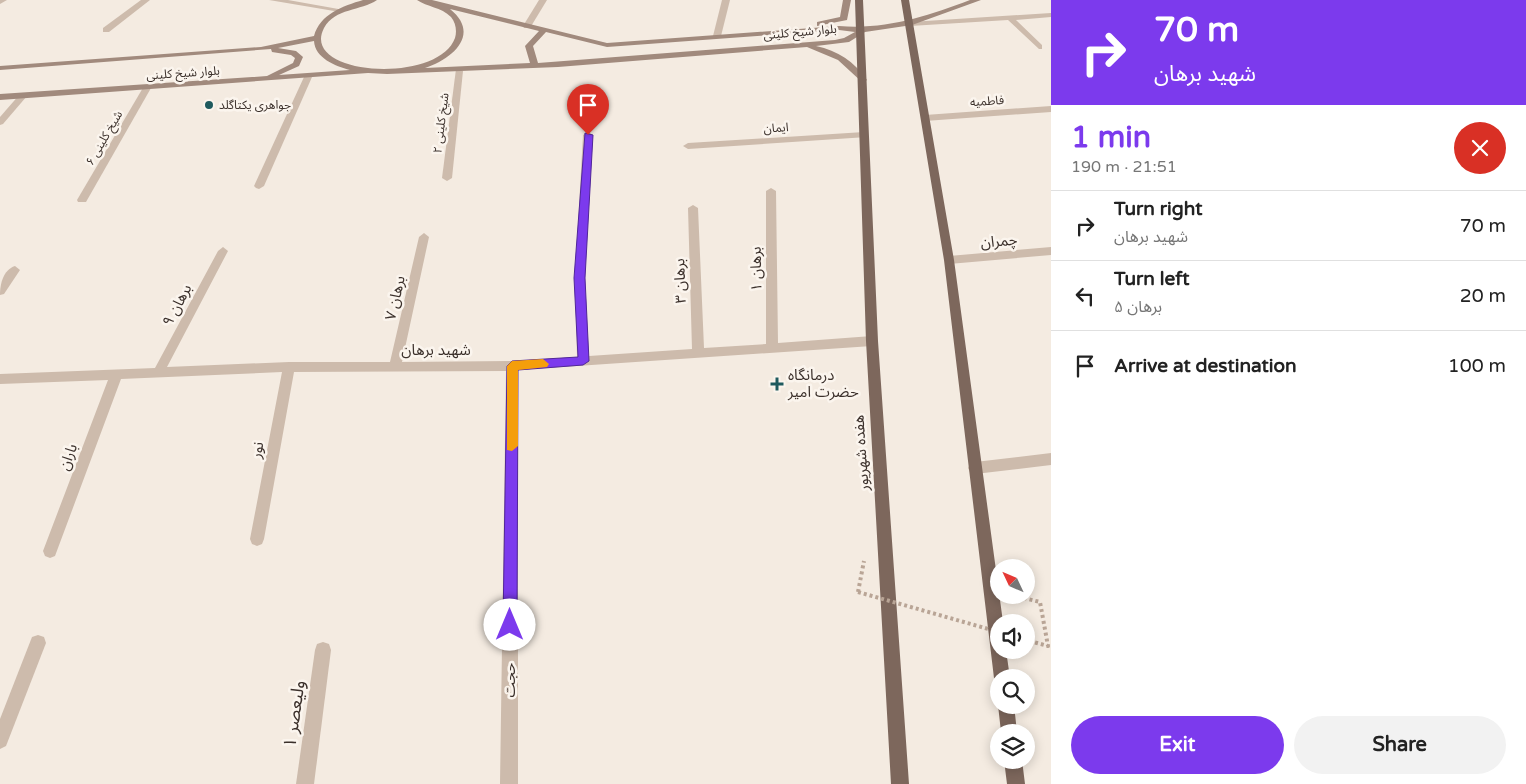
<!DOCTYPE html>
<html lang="en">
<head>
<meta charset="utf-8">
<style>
	:root { --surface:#fff; --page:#f2f2f2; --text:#222; --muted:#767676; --line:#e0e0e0; --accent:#7c3aed }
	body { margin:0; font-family:"Varela Round","Noto Sans Arabic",sans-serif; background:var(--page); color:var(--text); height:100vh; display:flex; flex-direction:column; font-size:19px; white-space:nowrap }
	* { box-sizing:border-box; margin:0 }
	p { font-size:16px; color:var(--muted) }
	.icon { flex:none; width:28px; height:28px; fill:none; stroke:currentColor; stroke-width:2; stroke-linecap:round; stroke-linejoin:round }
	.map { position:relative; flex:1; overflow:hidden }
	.details { display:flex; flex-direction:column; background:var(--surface); width:475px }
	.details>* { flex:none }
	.hud { background:#7c3aed; color:#fff; overflow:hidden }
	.needle { width:32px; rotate:314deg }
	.fabs { position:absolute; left:990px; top:559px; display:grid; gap:10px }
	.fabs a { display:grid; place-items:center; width:45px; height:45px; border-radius:50%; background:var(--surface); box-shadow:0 2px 12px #0003; font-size:25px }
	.pin { position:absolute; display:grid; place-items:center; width:42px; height:42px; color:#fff; margin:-51px -21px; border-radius:50% 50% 50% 0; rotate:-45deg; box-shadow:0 0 5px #0007 }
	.pin .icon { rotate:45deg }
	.me { position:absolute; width:55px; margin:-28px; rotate:0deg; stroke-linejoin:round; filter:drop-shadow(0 0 4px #0008) }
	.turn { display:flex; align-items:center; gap:18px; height:105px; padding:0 20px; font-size:22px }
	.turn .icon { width:65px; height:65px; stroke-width:2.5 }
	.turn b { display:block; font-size:35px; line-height:42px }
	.round { display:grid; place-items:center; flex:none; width:52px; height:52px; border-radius:26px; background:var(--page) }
	.headline { display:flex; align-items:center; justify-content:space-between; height:85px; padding:0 20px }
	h1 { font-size:30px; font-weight:700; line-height:38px; color:var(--accent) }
	.primary-button { display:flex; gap:10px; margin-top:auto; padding:10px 20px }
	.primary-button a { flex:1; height:58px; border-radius:30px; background:var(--accent); color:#fff; font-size:20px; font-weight:700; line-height:58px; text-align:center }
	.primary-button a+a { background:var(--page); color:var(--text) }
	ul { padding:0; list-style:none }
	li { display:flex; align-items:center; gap:15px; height:70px; padding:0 20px; border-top:1px solid var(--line) }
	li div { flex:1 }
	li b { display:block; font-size:19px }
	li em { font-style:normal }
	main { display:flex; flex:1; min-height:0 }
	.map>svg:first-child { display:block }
</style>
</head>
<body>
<main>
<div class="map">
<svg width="1051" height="784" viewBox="0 0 1051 784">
	<rect width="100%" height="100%" fill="#f4ebe1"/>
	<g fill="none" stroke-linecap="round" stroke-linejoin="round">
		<g stroke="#b9a596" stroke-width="4" stroke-dasharray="3 3" stroke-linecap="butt">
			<path d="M858,592l6,-31"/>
			<path d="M1012,595l28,7 8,44 -22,-6"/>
		</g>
		<g fill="#cdbbac" fill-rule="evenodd">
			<path d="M0,0h7l-7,4z"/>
			<path d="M141,0h9l-41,32h-6v-4z"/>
			<path d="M269,0h19l56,10 -4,2z"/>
			<path d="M539,0h8l-17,28h-6l-1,-2z"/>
			<path d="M722,0h8l-9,36 -4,2 -4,-2z"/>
			<path d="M1051,13v4l-35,3 26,25v4h-3l-31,-29 -98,6 -4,-2 4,-2z"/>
			<path d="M456,69l7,2 -11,107 -5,3 -5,-3z"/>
			<path d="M308,74l4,3 -48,109 -5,3 -3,-1 -2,-2 50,-109z"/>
			<path d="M144,86l7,2 -65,114h-8l-1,-2z"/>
			<path d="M20,94l7,2 -24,28 -3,1v-8z"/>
			<path d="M1051,106v6l-126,9 -4,-3 4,-3z"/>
			<path d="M588,132l5,3 -8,143 4,78 103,-7 -4,-141 5,-3 5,3 6,140 62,-4v-153l5,-3 5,3 2,152 94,-7 6,5 -6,5 -354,24v414h-18l6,-413 -212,1 -30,167 -2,5 -5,2 -5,-2 -2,-5 32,-167 -161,7 -66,177 -5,2 -5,-2 -2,-5 65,-171 -108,4v-10l155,-6 63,-117 5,-4 5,4 -61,116 122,-5h101l29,-125 5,-4 5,4 -27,125 110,-1 65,-4 -2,-79 8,-143z"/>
			<path d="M864,132l3,1v4l-179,12 -5,-3 5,-3z"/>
			<path d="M1051,247v8l-102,9 -5,-4 5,-4z"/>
			<path d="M15,266l5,4 -16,24 -4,1c0,-11 3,-25 15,-29z"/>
			<path d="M1051,453v12l-76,9 -5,-2 -2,-4 2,-4 5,-2z"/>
			<path d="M38,635l6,2 2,6 -40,103 -6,3v-30l32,-82z"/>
			<path d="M323,642l6,2 2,6 -17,134h-18l19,-134 2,-6z"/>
		</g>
		<g fill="#a18a7d" fill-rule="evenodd">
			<path d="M363,0h14c-16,11 -42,8 -53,28 -25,48 114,57 131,10 2,-7 1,-15 -4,-21 -10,-10 -24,-10 -34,-17h15l175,43 232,-17c47,4 88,-10 131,-26h11l-69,25 -47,7 -16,10 -33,4c22,5 38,15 51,34l-4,3 -25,-23 -31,-13 -249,20 -171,7 -19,-1 -368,27v-6l267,-18 26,-13 2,-5 -4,-3 -19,-3 -1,-3 -271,21v-4l261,-19 53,-11c6,-22 29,-30 49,-36zM450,9l89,22 -14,15 5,17 -105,5c28,-9 56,-34 25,-59zM839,30l16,2 -11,6 -9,2 -297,23 -5,-17 13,-14 61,15zM314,41c1,17 21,25 36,29l-71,5 20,-9 4,-9 -7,-6 -18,-3z"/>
			<path d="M843,0h8l-4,20 -30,6v-4l23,-5z"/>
		</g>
		<g fill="#7d675c" fill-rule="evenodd">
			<path d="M855,0h8l15,341 31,443h-18l-25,-443z"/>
			<path d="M901,0h8l45,260 49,362h-4v28h7l4,28h-11v7l-5,-7 -50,-418z"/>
			<path d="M999,702v3h15l3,27h-16l-3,-27z"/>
			<path d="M1004,760h18l3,24h-18z"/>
		</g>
		<path stroke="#b9a596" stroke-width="4" stroke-dasharray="3 3" stroke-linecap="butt" d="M858,592l141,40"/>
	</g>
	<path fill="#7c3aed" stroke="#51269a" d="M585,133l8,2 -8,143 4,83 -6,4 -65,5 -1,255 -2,5 -5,2 -5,-2 -2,-5 4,-259 5,-5 66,-4 -4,-79z"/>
	<path fill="#f59e0b" d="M543,359l6,5 -2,3 -29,3v76l-6,5 -5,-1v-84l5,-5z"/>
	<g fill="#1f5a5e" stroke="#fbf5ee" stroke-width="2">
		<circle cx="209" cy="105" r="5"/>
		<path d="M774.5 376.5h5v5h5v5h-5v5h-5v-5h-5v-5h5z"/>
	</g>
	<g text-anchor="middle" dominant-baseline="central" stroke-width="5" stroke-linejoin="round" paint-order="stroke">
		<g font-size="12" fill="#3b302b" stroke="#fbf5ee">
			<text transform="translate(800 32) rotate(-5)">بلوار شیخ کلینی</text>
			<text transform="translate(183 73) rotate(-4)">بلوار شیخ کلینی</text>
			<text transform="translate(987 101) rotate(-4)">فاطمیه</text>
			<text transform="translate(441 123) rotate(-83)">شیخ کلینی ۲</text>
			<text transform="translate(776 128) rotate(-4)">ایمان</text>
			<text transform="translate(104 138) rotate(-60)">شیخ کلینی ۶</text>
		</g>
		<g font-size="12" fill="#3b302b" stroke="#fbf5ee" text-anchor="start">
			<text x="219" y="105">جواهری یکتاگلد</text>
		</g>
		<g font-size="15" fill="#3b302b" stroke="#fbf5ee">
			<text transform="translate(999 241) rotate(-5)">چمران</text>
			<text transform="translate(756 269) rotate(-91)">برهان ۱</text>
			<text transform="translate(680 281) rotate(-92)">برهان ۳</text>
			<text transform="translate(395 298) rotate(-77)">برهان ۷</text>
			<text transform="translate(177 305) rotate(-62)">برهان ۹</text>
			<text x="436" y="350">شهید برهان</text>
			<text transform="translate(257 450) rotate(-80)">نور</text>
			<text transform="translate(861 453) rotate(-94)">هفده شهریور</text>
			<text transform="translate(68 457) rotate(-70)">باران</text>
			<text transform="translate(510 680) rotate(-90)">حجت</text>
		</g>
		<g font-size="15" fill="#3b302b" stroke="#fbf5ee" text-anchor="start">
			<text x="788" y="375">درمانگاه<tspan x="788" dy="17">حضرت امیر</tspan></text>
		</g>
		<g font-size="18" fill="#3b302b" stroke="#fbf5ee">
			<text transform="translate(294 714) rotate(-82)">ولیعصر ۱</text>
		</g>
	</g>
</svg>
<div class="fabs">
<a><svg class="needle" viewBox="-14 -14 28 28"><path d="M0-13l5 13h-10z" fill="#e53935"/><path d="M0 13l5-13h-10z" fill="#767676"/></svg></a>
<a><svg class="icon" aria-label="sound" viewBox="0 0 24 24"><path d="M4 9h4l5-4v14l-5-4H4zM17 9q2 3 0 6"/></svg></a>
<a><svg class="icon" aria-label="search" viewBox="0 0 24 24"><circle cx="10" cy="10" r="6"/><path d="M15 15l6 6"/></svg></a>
<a><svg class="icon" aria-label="layers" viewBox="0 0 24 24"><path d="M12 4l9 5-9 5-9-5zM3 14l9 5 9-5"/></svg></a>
</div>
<div class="pin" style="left:588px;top:135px;background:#d93025"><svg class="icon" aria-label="arrive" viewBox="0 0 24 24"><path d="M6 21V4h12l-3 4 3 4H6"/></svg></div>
<svg class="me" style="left:510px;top:625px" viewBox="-20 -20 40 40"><circle r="19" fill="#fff"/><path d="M0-13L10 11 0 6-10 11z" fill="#7c3aed"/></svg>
</div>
<section class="details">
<div class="hud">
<div class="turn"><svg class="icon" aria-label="right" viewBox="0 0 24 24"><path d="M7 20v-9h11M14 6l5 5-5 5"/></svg><div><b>70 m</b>شهید برهان</div></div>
</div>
<div class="headline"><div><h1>1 min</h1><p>190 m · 21:51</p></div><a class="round" style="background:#d93025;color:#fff"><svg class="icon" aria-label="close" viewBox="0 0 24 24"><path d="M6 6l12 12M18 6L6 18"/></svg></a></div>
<ul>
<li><svg class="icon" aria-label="right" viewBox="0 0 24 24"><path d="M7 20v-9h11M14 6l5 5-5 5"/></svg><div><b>Turn right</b><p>شهید برهان</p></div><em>70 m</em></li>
<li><svg class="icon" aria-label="left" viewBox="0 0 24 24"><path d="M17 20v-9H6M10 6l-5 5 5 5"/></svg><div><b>Turn left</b><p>برهان ۵</p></div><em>20 m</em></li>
<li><svg class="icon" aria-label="arrive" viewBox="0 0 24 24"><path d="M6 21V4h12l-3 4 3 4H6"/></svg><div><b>Arrive at destination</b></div><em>100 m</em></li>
</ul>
<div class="primary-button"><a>Exit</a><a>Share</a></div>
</section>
</main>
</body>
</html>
